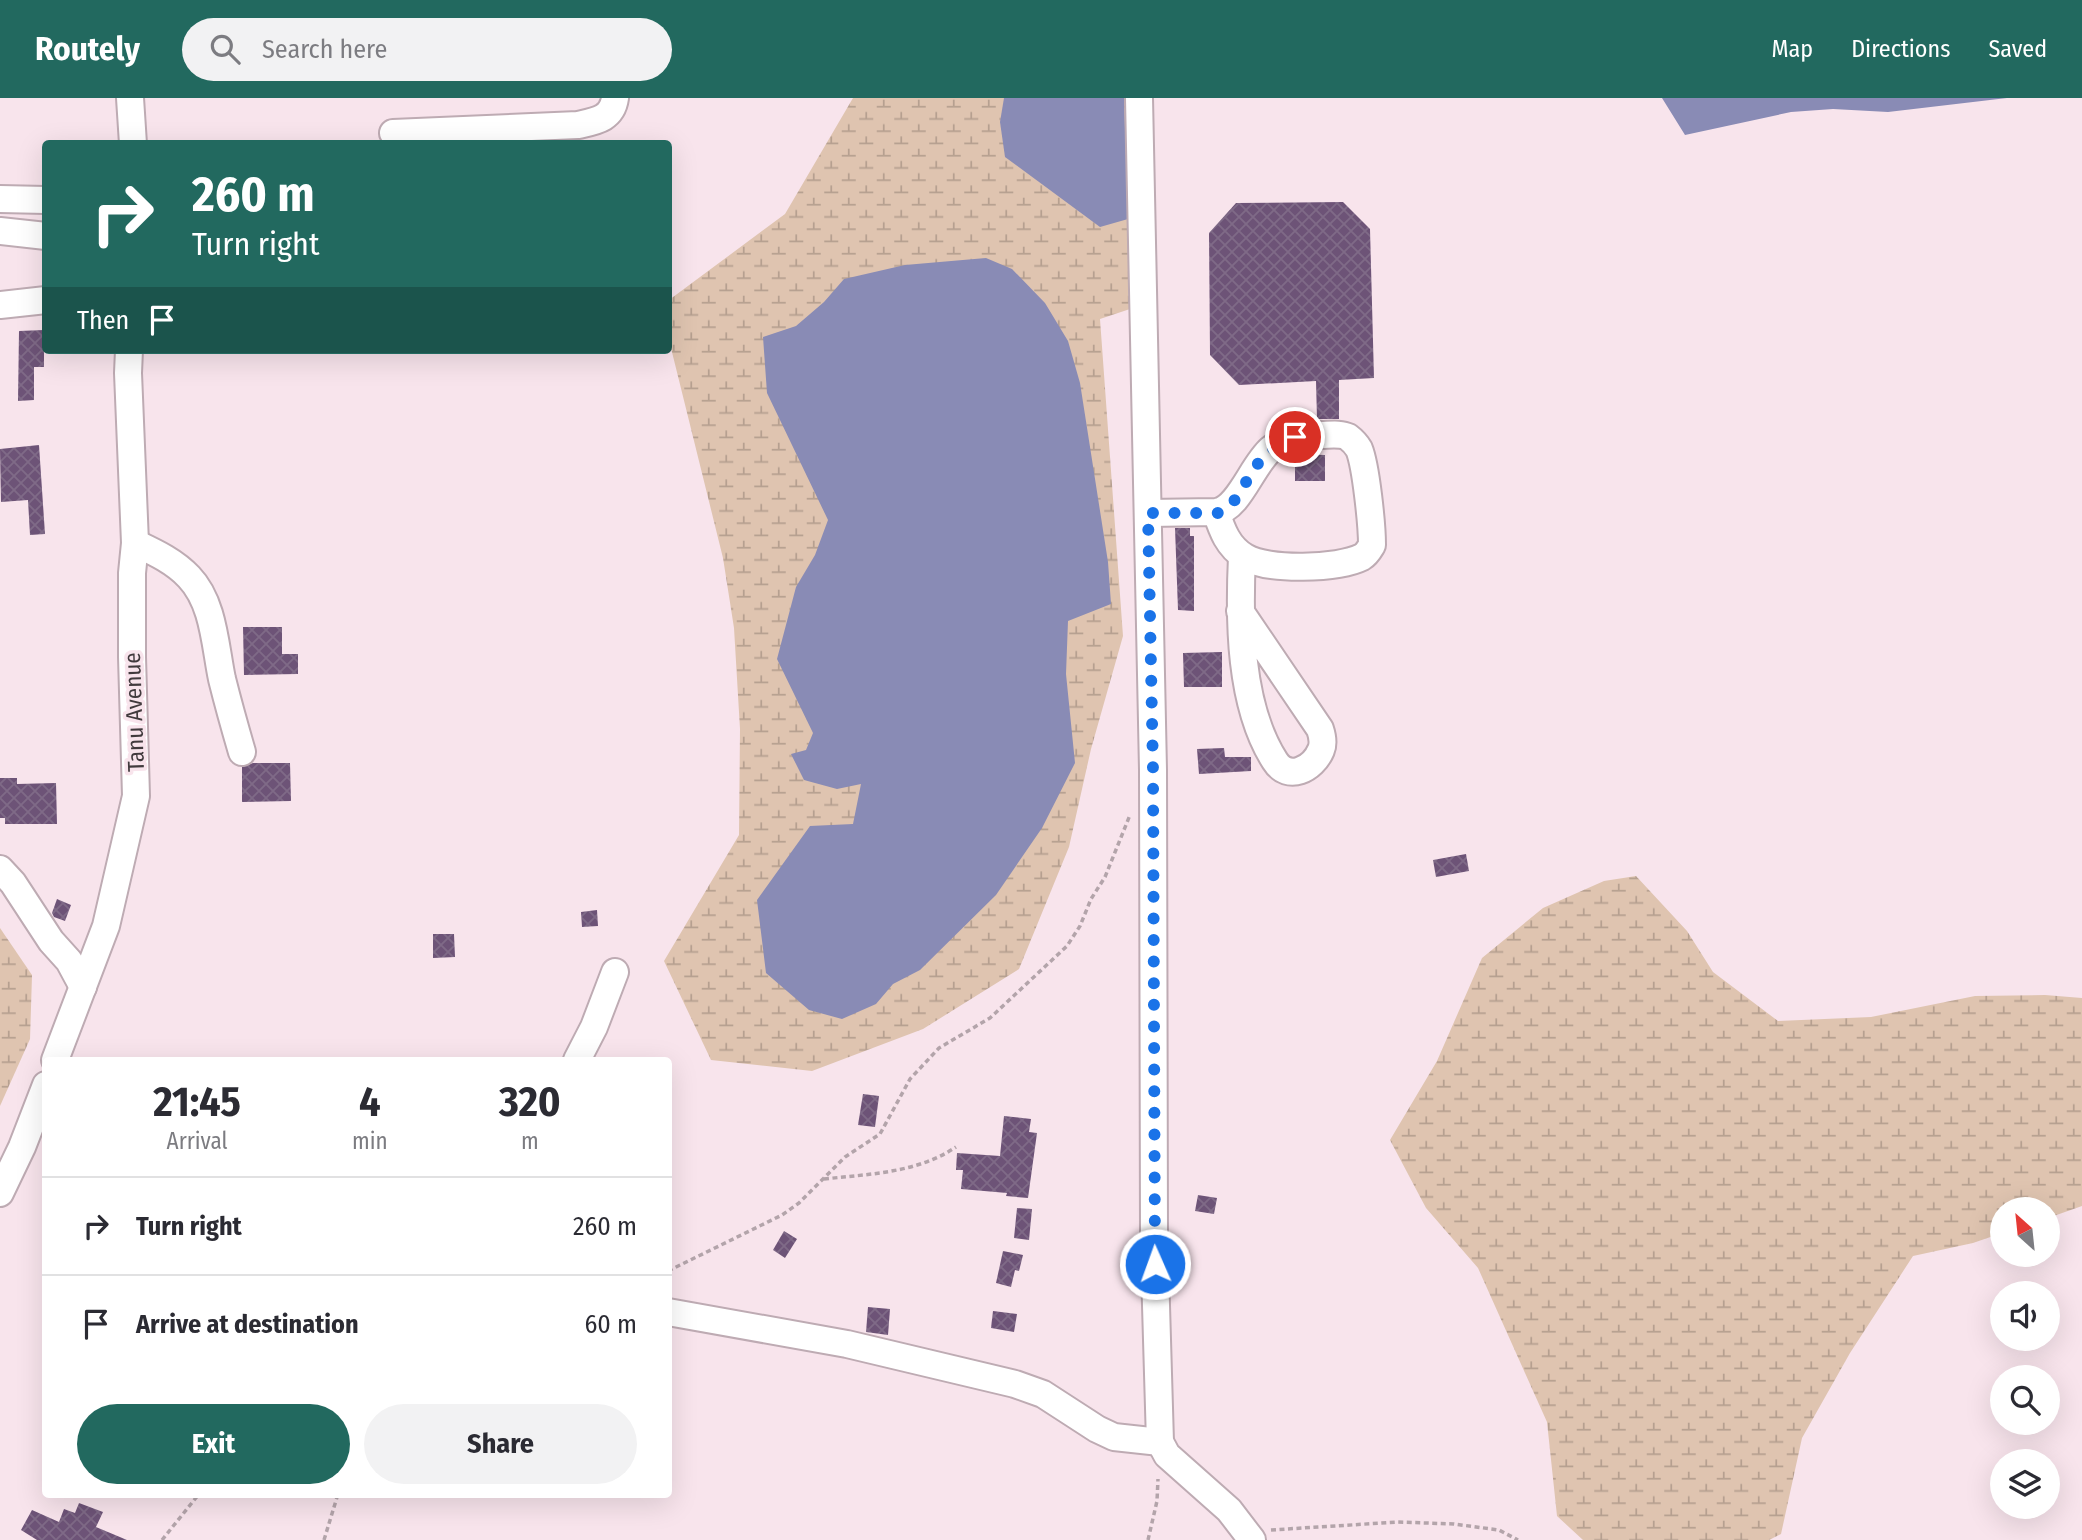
<!DOCTYPE html>
<html lang="en">
<head>
<meta charset="utf-8">
<style>
	:root { --surface:#fff; --page:#f2f2f3; --text:#2b2b33; --muted:#7c7c81; --line:#e1e1e2; --accent:#22695f }
	body { margin:0; font-family:"Fira Sans Condensed",sans-serif; background:var(--page); color:var(--text); height:100vh; display:flex; flex-direction:column; font-size:26px; white-space:nowrap }
	* { box-sizing:border-box; margin:0 }
	p { font-size:23px; color:var(--muted) }
	.icon { flex:none; width:38px; height:38px; fill:none; stroke:currentColor; stroke-width:2; stroke-linecap:round; stroke-linejoin:round }
	.map { position:relative; flex:1; overflow:hidden }
	.panel { position:absolute; left:42px; top:959px; width:630px; height:441px; display:flex; flex-direction:column; background:var(--surface); border-radius:7px; box-shadow:0 7px 28px #0002 }
	.panel>* { flex:none }
	.hud { position:absolute; left:42px; top:42px; width:630px; height:214px; border-radius:7px; box-shadow:0 7px 28px #0002; background:#22695f; color:#fff; overflow:hidden }
	.needle { width:46px; rotate:333deg }
	.fabs { position:absolute; left:1990px; top:1099px; display:grid; gap:14px }
	.fabs a { display:grid; place-items:center; width:70px; height:70px; border-radius:50%; background:var(--surface); box-shadow:0 7px 28px #0002; font-size:35px }
	.pin { position:absolute; display:grid; place-items:center; width:60px; height:60px; color:#fff; margin:-30px; border:4px solid #fff; border-radius:50%; box-shadow:0 2px 7px #0007 }
	.me { position:absolute; width:77px; margin:-38px; rotate:358deg; stroke-linejoin:round; filter:drop-shadow(0 0 5px #0008) }
	.turn { display:flex; align-items:center; gap:24px; height:147px; padding:0 35px; font-size:32px }
	.turn .icon { width:91px; height:91px; stroke-width:2.5 }
	.turn b { display:block; font-size:49px; line-height:60px }
	.then { display:flex; align-items:center; height:66px; padding:0 35px; background:#0003; gap:14px; font-size:26px }
	.eta { display:flex; justify-content:space-evenly; align-items:center; height:119px; text-align:center }
	.eta b { font-size:42px; font-weight:700; line-height:49px }
	.primary-button { display:flex; gap:14px; margin-top:auto; padding:14px 35px }
	.primary-button a { flex:1; height:80px; border-radius:42px; background:var(--accent); color:#fff; font-size:28px; font-weight:700; line-height:80px; text-align:center }
	.primary-button a+a { background:var(--page); color:var(--text) }
	ul { padding:0; list-style:none }
	li { display:flex; align-items:center; gap:21px; height:98px; padding:0 35px; border-top:2px solid var(--line) }
	li div { flex:1 }
	li b { display:block; font-size:26px }
	li em { font-style:normal }
	header { display:flex; align-items:center; gap:42px; box-sizing:border-box; height:98px; padding:0 35px; background:var(--accent); color:#fff }
	header strong { font-size:33px }
	nav { display:flex; gap:38px; margin-inline-start:auto; font-size:24px }
	.search { width:490px; height:63px; background:var(--page); display:flex; align-items:center; gap:18px; box-sizing:border-box; padding:0 24px; border-radius:38px; color:var(--muted); font-size:26px }
	.map>svg:first-child { display:block }
</style>
</head>
<body>
<header>
<strong>Routely</strong>
<div class="search"><svg class="icon" aria-label="search" viewBox="0 0 24 24"><circle cx="10" cy="10" r="6"/><path d="M15 15l6 6"/></svg>Search here</div>
<nav><a>Map</a><a>Directions</a><a>Saved</a></nav>
</header>
<div class="map">
<svg width="2082" height="1442" viewBox="0 0 2082 1442">
	<defs>
		<pattern id="wetland-marsh" width="20" height="14" patternUnits="userSpaceOnUse" patternTransform="scale(1.75)"><rect width="20" height="14" fill="#dfc4b0"/><path d="M1 5h8M5 5V1M11 12h8M15 12V8" fill="none" stroke="#b6a090"/></pattern>
		<pattern id="building-cross-hatch" width="8" height="8" patternUnits="userSpaceOnUse" patternTransform="scale(1.75)"><rect width="8" height="8" fill="#6d5377"/><path d="M0 0l8 8M0 8l8-8" fill="none" stroke="#7f6a87"/></pattern>
	</defs>
	<rect width="100%" height="100%" fill="#f8e4ec"/>
	<g fill="url(#wetland-marsh)">
		<path d="M853,0h278l-1,211 -30,10 23,317 -32,113 -22,98 -50,122 -96,60 -111,42 -101,-11 -47,-99 75,-126 1,-106 -6,-101 -11,-70 -54,-218v-40l116,-86z"/>
		<path d="M1636,778l51,55 26,41 65,49 93,-4 104,-21 70,-1 37,3v208l-34,12v-9h-46v24l-29,10 -60,13 -63,97 -48,85 -21,96 -12,6h-186l-26,-24 -10,-94 -69,-154 -52,-60 -36,-68 47,-79 45,-103 61,-50 61,-27z"/>
		<path d="M0,830l32,47 -2,64 -30,67z"/>
	</g>
	<g fill="#898bb5">
		<path d="M1004,0h120l4,121 -28,8 -95,-70 -5,-35z"/>
		<path d="M1662,0h345l-119,14 -55,-3 -42,3 -106,23z"/>
		<path d="M986,160l26,11 33,34 23,38 12,42 28,179 3,42 -43,17 -2,53 9,89 -33,65 -46,67 -76,75 -27,14 -17,20 -34,15 -33,-9 -43,-37 -9,-73 53,-74 43,-2 8,-40 -24,5 -33,-9 -13,-26 15,-4 7,-17 -36,-74 19,-72 19,-32 13,-35 -61,-127 -4,-56 33,-11 28,-24 20,-23 61,-14z"/>
	</g>
	<g fill="url(#building-cross-hatch)">
		<path d="M1343,104l27,27 4,149 -35,2v39h-22l-1,-38 -77,4 -29,-30 -1,-122 27,-30z"/>
		<path d="M44,232v37h-10v33l-16,1 1,-70z"/>
		<path d="M39,347l6,89 -15,1 -2,-35 -27,2 -1,-53z"/>
		<path d="M1295,356l30,1v26h-30z"/>
		<path d="M1175,430h15v8h4v75l-16,-1z"/>
		<path d="M243,529h39v27h16v20l-54,1z"/>
		<path d="M1222,554v35h-38l-1,-34z"/>
		<path d="M1224,650l1,9h26v14l-52,3 -2,-25z"/>
		<path d="M253,665h37l1,38 -49,1v-35z"/>
		<path d="M0,680h17v6l39,-1 1,41h-52v-6h-5z"/>
		<path d="M1466,756l3,17 -33,6 -3,-17z"/>
		<path d="M57,801l14,6 -6,16 -11,-4 -2,-4z"/>
		<path d="M597,812l1,16 -16,1 -1,-15z"/>
		<path d="M433,836h21l1,23 -22,1z"/>
		<path d="M863,996l16,2 -4,31 -17,-2z"/>
		<path d="M1004,1018l27,3 -2,13 8,1 -9,65 -22,-2 1,-3 -46,-4 2,-19h-7l1,-17 43,3z"/>
		<path d="M1198,1097l19,3 -3,16 -19,-3z"/>
		<path d="M1017,1110l15,1 -3,31 -15,-2z"/>
		<path d="M784,1133l13,8 -12,19 -12,-8z"/>
		<path d="M1003,1153l20,4 -4,16 -4,-1 -4,17 -15,-4z"/>
		<path d="M868,1209l22,2 -2,26 -22,-3z"/>
		<path d="M993,1213l24,3 -3,18 -23,-4z"/>
		<path d="M79,1405l24,9 -7,15 31,13h-90l-16,-10 11,-20 27,12 5,-13 11,4z"/>
	</g>
	<g fill="none" stroke-linecap="round" stroke-linejoin="round">
		<g stroke="#beabb3" stroke-width="30">
			<g id="minor">
				<path d="M130,0l3,46"/>
				<path d="M1139,0l14,672 1,467 6,205 7,13 62,55 23,30"/>
				<path d="M393,35l185,-8c18,-4 34,-6 37,-27"/>
				<path d="M0,101l46,1"/>
				<path d="M0,133l46,5"/>
				<path d="M0,207l46,-5"/>
				<path d="M1148,415l68,-1c23,-3 36,-47 55,-63 14,-11 32,-15 50,-14 8,0 19,-2 27,2 4,3 8,7 11,12 7,17 13,76 13,96 -3,5 -5,9 -10,12 -24,12 -95,14 -117,0 -17,-10 -23,-27 -29,-45"/>
				<path d="M135,445c19,9 39,18 54,34 25,26 26,69 33,102 6,24 13,49 20,73"/>
				<path d="M1240,513l80,118c2,6 4,14 1,21 -8,19 -33,32 -46,11 -36,-56 -36,-141 -33,-205"/>
				<path d="M0,771l13,14 38,58 18,20 14,26"/>
				<path d="M55,962l51,-134 30,-130 -4,-139v-84l3,-30 -7,-170 1,-23"/>
				<path d="M577,962l17,-33 21,-55"/>
				<path d="M0,1095l22,-46 24,-62"/>
				<path d="M668,1214l179,32 168,40 28,10 54,35 17,8 46,5"/>
			</g>
		</g>
		<g stroke="#b3a4aa" stroke-width="3.5" stroke-dasharray="5 3.5" stroke-linecap="butt">
			<path d="M824,1081c46,-5 93,-6 132,-32"/>
			<path d="M668,1173l114,-56 17,-12 46,-46 35,-23 30,-55 29,-31 51,-30 77,-72 13,-20 11,-27 14,-22 25,-62"/>
			<path d="M1271,1432l127,-8 56,2 45,6 19,10"/>
			<path d="M162,1442l37,-46"/>
			<path d="M324,1442l14,-46"/>
			<path d="M1148,1442l9,-39 1,-22"/>
		</g>
		<use href="#minor" stroke="#fff" stroke-width="26"/>
	</g>
	<g fill="none" stroke-linecap="round" stroke-linejoin="round">
		<path stroke="#1a73e8" stroke-width="12" stroke-dasharray="0 21.6" d="M1155,1166l-2,-494 -5,-257h71c19,-9 25,-31 37,-47 11,-14 22,-23 39,-29"/>
	</g>
	<g text-anchor="middle" dominant-baseline="central" stroke-width="7" stroke-linejoin="round" paint-order="stroke">
		<g font-size="23" fill="#413a3d" stroke="#f8e4ec">
			<text transform="translate(134 614) rotate(-92)">Tanu Avenue</text>
		</g>
	</g>
</svg>
<div class="fabs">
<a><svg class="needle" viewBox="-14 -14 28 28"><path d="M0-13l5 13h-10z" fill="#e53935"/><path d="M0 13l5-13h-10z" fill="#7c7c81"/></svg></a>
<a><svg class="icon" aria-label="sound" viewBox="0 0 24 24"><path d="M4 9h4l5-4v14l-5-4H4zM17 9q2 3 0 6"/></svg></a>
<a><svg class="icon" aria-label="search" viewBox="0 0 24 24"><circle cx="10" cy="10" r="6"/><path d="M15 15l6 6"/></svg></a>
<a><svg class="icon" aria-label="layers" viewBox="0 0 24 24"><path d="M12 4l9 5-9 5-9-5zM3 14l9 5 9-5"/></svg></a>
</div>
<div class="pin" style="left:1295px;top:339px;background:#d93025"><svg class="icon" aria-label="arrive" viewBox="0 0 24 24"><path d="M6 21V4h12l-3 4 3 4H6"/></svg></div>
<svg class="me" style="left:1155px;top:1166px" viewBox="-20 -20 40 40"><circle r="17" fill="#1a73e8" stroke="#fff" stroke-width="3"/><path d="M0-11L8 9 0 5-8 9z" fill="#fff"/></svg>
<div class="hud">
<div class="turn"><svg class="icon" aria-label="right" viewBox="0 0 24 24"><path d="M7 20v-9h11M14 6l5 5-5 5"/></svg><div><b>260 m</b>Turn right</div></div>
<div class="then">Then<svg class="icon" aria-label="arrive" viewBox="0 0 24 24"><path d="M6 21V4h12l-3 4 3 4H6"/></svg></div>
</div>
<section class="panel">
<div class="eta">
<div><b>21:45</b><p>Arrival</p></div>
<div><b>4</b><p>min</p></div>
<div><b>320</b><p>m</p></div>
</div>
<ul>
<li><svg class="icon" aria-label="right" viewBox="0 0 24 24"><path d="M7 20v-9h11M14 6l5 5-5 5"/></svg><div><b>Turn right</b></div><em>260 m</em></li>
<li><svg class="icon" aria-label="arrive" viewBox="0 0 24 24"><path d="M6 21V4h12l-3 4 3 4H6"/></svg><div><b>Arrive at destination</b></div><em>60 m</em></li>
</ul>
<div class="primary-button"><a>Exit</a><a>Share</a></div>
</section>
</div>
</body>
</html>
